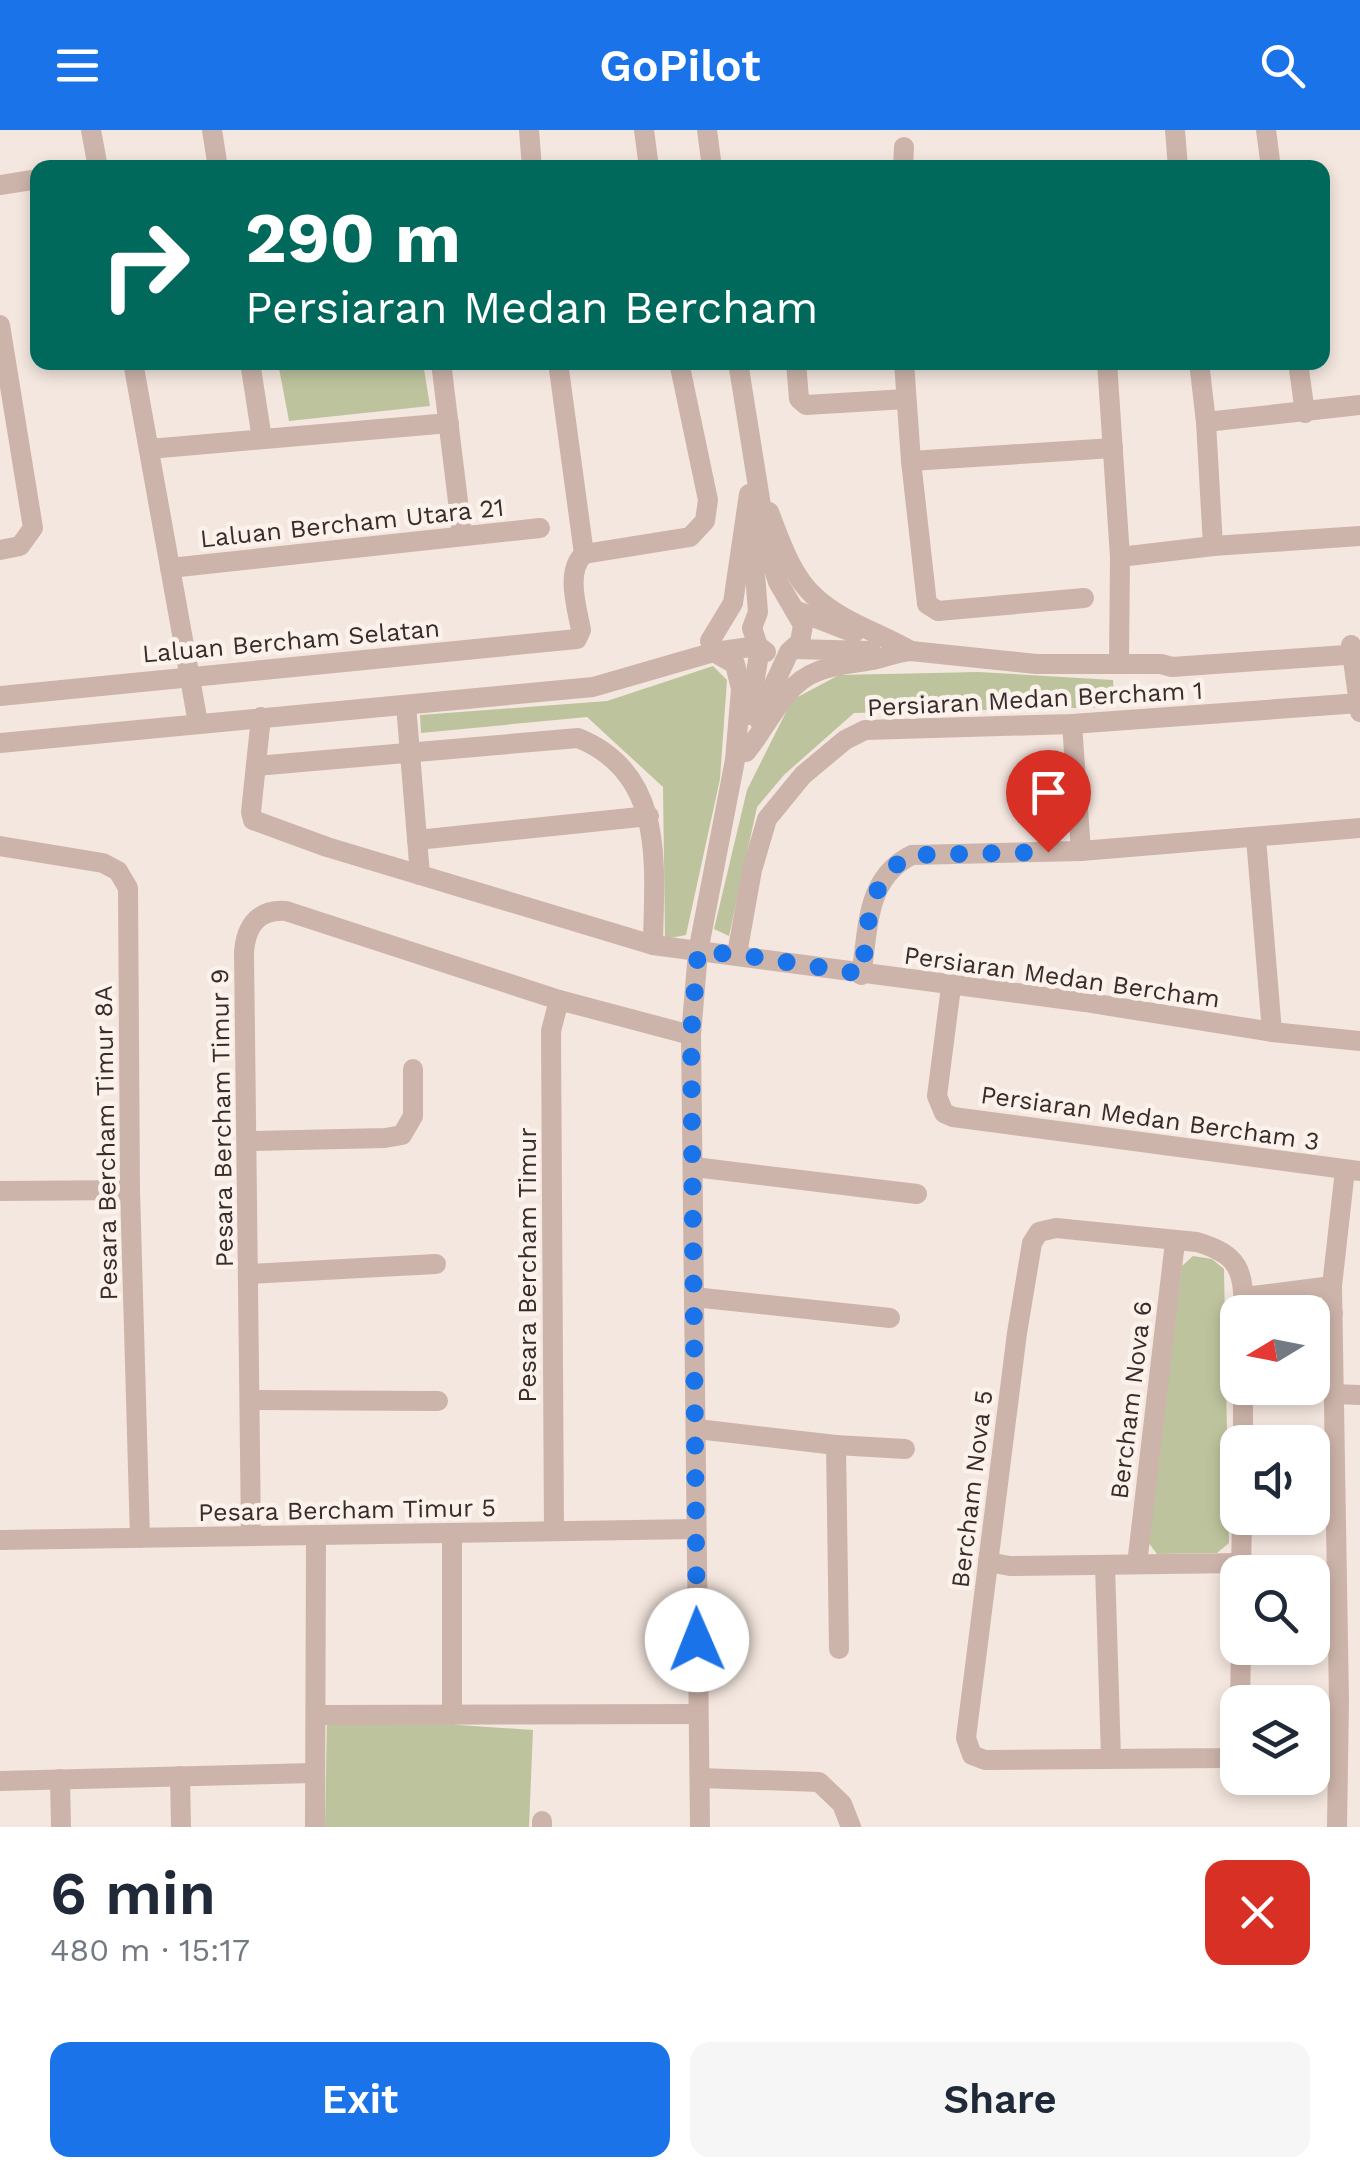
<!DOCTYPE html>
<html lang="en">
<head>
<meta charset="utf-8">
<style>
	:root { --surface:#fff; --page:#f6f6f7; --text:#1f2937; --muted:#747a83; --accent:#1a73e8 }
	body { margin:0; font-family:"Work Sans",sans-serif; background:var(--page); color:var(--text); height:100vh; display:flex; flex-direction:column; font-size:38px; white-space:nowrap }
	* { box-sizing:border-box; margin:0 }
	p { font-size:32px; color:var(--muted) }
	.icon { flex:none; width:55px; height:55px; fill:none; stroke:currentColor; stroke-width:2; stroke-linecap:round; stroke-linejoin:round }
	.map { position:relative; height:1697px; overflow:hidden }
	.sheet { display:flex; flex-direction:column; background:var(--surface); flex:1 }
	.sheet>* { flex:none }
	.banner { position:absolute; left:30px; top:30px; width:1300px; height:210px; border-radius:20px; box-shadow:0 5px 15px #0003; background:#00695c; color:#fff; overflow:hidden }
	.needle { width:65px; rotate:260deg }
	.fabs { position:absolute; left:1220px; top:1165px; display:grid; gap:20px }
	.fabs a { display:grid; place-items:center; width:110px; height:110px; border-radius:20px; background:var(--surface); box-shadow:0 5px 15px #0003; font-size:50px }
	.pin { position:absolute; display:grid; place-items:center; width:85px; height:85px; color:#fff; margin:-102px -42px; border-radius:50% 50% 50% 0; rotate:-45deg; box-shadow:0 0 10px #0007 }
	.pin .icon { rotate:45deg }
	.me { position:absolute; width:110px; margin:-55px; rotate:359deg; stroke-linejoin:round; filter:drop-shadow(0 0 8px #0008) }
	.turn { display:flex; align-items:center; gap:35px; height:210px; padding:0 50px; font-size:45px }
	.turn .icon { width:130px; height:130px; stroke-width:2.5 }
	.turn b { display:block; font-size:70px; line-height:85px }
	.round { display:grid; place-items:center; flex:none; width:105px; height:105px; border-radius:20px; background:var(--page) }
	.summary { display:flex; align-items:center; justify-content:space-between; height:170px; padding:0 50px }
	h1 { font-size:60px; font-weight:600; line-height:75px }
	.action { display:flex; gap:20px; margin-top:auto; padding:20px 50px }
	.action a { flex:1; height:115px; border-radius:20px; background:var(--accent); color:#fff; font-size:40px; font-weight:600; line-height:115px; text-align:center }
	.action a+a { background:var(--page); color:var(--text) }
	header { display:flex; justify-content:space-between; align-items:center; height:130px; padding:0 50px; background:var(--accent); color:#fff; font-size:45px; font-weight:600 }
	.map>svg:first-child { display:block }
</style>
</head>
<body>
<header><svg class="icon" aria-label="menu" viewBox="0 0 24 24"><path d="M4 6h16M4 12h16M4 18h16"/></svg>GoPilot<svg class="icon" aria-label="search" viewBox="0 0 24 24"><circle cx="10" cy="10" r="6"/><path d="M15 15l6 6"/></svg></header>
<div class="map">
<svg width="1360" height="1697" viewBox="0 0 1360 1697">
	<rect width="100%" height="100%" fill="#f4e7df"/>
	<g fill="#bdc49d">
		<path d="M278,233h145l7,43 -141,15z"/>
		<path d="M713,536l14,14 -7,99 -34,156 -21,4 -2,-152 -76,-70 -166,16 -1,-18 187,-14z"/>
		<path d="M978,542l135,8 2,27 -261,6 -70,62 -27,32 -28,129 -15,-7 33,-139 45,-90 47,-25z"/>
		<path d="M1193,1126l19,3 12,10 5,274 -12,10 -60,1 -9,-12 34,-276z"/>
		<path d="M327,1586l206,14 -4,97h-204z"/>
	</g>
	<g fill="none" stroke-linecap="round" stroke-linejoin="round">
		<g stroke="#cdb4aa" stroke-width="20">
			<path d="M91,0l7,38"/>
			<path d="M212,0l6,38"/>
			<path d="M529,0l3,38"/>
			<path d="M644,0l5,38"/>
			<path d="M707,0l5,38"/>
			<path d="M1175,0l3,38"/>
			<path d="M1266,0l5,38"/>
			<path d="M903,38l1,-21"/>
			<path d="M0,55l38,-6"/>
			<path d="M0,195l33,203 -13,18 -20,4"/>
			<path d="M133,232l65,361"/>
			<path d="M250,232l12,77"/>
			<path d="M441,232l21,172"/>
			<path d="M738,232l30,187 10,33 25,43 -3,17 -11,10 -31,67"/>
			<path d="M796,232l3,37 7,6 100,-6"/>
			<path d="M904,232l7,99 16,143 11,7 146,-13"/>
			<path d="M1107,232l13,195 -1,107"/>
			<path d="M1199,232l7,60"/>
			<path d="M1298,232l7,51"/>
			<path d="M149,319l300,-26"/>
			<path d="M911,331l202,-13"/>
			<path d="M769,382c11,28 22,63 45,84 26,25 66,37 97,55"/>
			<path d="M751,393l7,89 -6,16 6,18 8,6"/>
			<path d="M1213,416l-7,-124 154,-17"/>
			<path d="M584,424l106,-17 15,-16 3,-21 -29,-138"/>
			<path d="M1120,427l93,-11 147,-10"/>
			<path d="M170,438l370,-40"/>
			<path d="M795,480l59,23"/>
			<path d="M710,511l23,-38 16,-109"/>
			<path d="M1351,515l9,67"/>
			<path d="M794,519l77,2"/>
			<path d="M0,566l577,-57 4,-9c-4,-22 -16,-59 3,-76l-26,-192"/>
			<path d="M406,575l14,170"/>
			<path d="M749,585l11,-67"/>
			<path d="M261,587l-10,95 2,8 74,27 326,98 432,57 187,30 88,9"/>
			<path d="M1072,594l9,127"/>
			<path d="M0,613l593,-56 121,-35 44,-6"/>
			<path d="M746,622c15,-18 25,-39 41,-58 23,-29 53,-28 86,-34 13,-3 25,-8 38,-9l125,13h125l11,3 188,-13"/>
			<path d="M256,636l322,-28c89,36 76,129 75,207"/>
			<path d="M1256,708l16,194"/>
			<path d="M417,710l232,-24"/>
			<path d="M0,716l103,17 15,8 10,17 2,302 10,348"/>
			<path d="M737,824l15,-84 15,-51 36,-44 42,-35 20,-10 207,-6 288,-21"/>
			<path d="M861,845c8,-47 4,-97 51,-120l169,-4 279,-23"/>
			<path d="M951,857l-14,109 7,17 9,4 407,54"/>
			<path d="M249,1011l136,-3 17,-3 11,-19v-47"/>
			<path d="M694,1037l223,27"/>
			<path d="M0,1061l130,-1"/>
			<path d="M250,1144l186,-10"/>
			<path d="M694,1167l196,21"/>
			<path d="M1244,1167l88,-11"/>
			<path d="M1312,1185l21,-2"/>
			<path d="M1334,1264l26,1"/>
			<path d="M251,1270l187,1"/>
			<path d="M697,1299l139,16 69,4"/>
			<path d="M1243,1312v-54"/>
			<path d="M836,1315l3,204"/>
			<path d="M554,1401l-3,-500 8,-31"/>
			<path d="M452,1403v182"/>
			<path d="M251,1406l-7,-584c2,-26 14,-43 42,-41l273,89 132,35"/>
			<path d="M0,1410l696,-11"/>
			<path d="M988,1432l22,4 231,-3"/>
			<path d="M1137,1434l38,-322"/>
			<path d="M1105,1435l6,193"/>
			<path d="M1241,1442l1,-54"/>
			<path d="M1240,1572l1,-54"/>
			<path d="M316,1585l382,-1"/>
			<path d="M1238,1620l-15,8 -238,2 -13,-5 -6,-17 51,-405 15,-90 7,-11 17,-4 141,14c43,13 46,28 47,70"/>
			<path d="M180,1646l1,51"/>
			<path d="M700,1648l119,4 23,22 9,23"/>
			<path d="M60,1649l1,48"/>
			<path d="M0,1651l315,-8"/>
			<path d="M542,1691v6"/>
			<path d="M315,1697l1,-292"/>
			<path d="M700,1697l-9,-792 7,-83 37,-192 6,-71 -6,-25 -21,-12"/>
			<path d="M1337,1697l2,-126 -7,-415 13,-116"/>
		</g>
	</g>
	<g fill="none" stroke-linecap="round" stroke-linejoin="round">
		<path stroke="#1a73e8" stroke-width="18" stroke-dasharray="0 32.4" d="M697,1510l-6,-605 7,-83 38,2 126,20c6,-45 4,-97 50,-119l136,-3"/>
	</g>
	<g text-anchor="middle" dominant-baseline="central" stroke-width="9" stroke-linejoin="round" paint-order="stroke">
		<g font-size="25" fill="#3a2c2a" stroke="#fbf2ec">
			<text transform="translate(352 393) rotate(-6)">Laluan Bercham Utara 21</text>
			<text transform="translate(291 511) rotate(-5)">Laluan Bercham Selatan</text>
			<text transform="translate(1035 569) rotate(-3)">Persiaran Medan Bercham 1</text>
			<text transform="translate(1062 847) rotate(8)">Persiaran Medan Bercham</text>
			<text transform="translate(222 988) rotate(-91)">Pesara Bercham Timur 9</text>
			<text transform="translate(1150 988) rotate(8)">Persiaran Medan Bercham 3</text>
			<text transform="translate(106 1013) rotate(-91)">Pesara Bercham Timur 8A</text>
			<text transform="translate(527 1135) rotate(-90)">Pesara Bercham Timur</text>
			<text transform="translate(1131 1270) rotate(-83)">Bercham Nova 6</text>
			<text transform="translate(972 1359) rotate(-83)">Bercham Nova 5</text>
			<text transform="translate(347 1380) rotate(-1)">Pesara Bercham Timur 5</text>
		</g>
	</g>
</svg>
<div class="fabs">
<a><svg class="needle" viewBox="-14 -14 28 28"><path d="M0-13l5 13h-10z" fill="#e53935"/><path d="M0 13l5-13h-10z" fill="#747a83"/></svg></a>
<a><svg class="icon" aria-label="sound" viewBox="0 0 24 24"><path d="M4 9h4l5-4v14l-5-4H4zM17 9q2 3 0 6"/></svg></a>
<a><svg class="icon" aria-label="search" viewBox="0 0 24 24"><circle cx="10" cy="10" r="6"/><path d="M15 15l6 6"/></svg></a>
<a><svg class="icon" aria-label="layers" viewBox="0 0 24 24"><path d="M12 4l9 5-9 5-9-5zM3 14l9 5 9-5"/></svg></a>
</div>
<div class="pin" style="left:1048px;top:722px;background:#d93025"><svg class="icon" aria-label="arrive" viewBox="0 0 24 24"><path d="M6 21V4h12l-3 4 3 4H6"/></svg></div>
<svg class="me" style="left:697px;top:1510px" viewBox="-20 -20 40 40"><circle r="19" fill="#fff"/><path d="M0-13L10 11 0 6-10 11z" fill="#1a73e8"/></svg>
<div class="banner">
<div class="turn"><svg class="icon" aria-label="right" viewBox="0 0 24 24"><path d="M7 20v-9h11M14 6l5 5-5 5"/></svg><div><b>290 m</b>Persiaran Medan Bercham</div></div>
</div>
</div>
<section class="sheet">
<div class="summary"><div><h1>6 min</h1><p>480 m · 15:17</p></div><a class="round" style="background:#d93025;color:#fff"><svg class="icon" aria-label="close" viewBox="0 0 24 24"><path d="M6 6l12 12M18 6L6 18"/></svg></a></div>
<div class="action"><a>Exit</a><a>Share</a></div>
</section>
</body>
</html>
